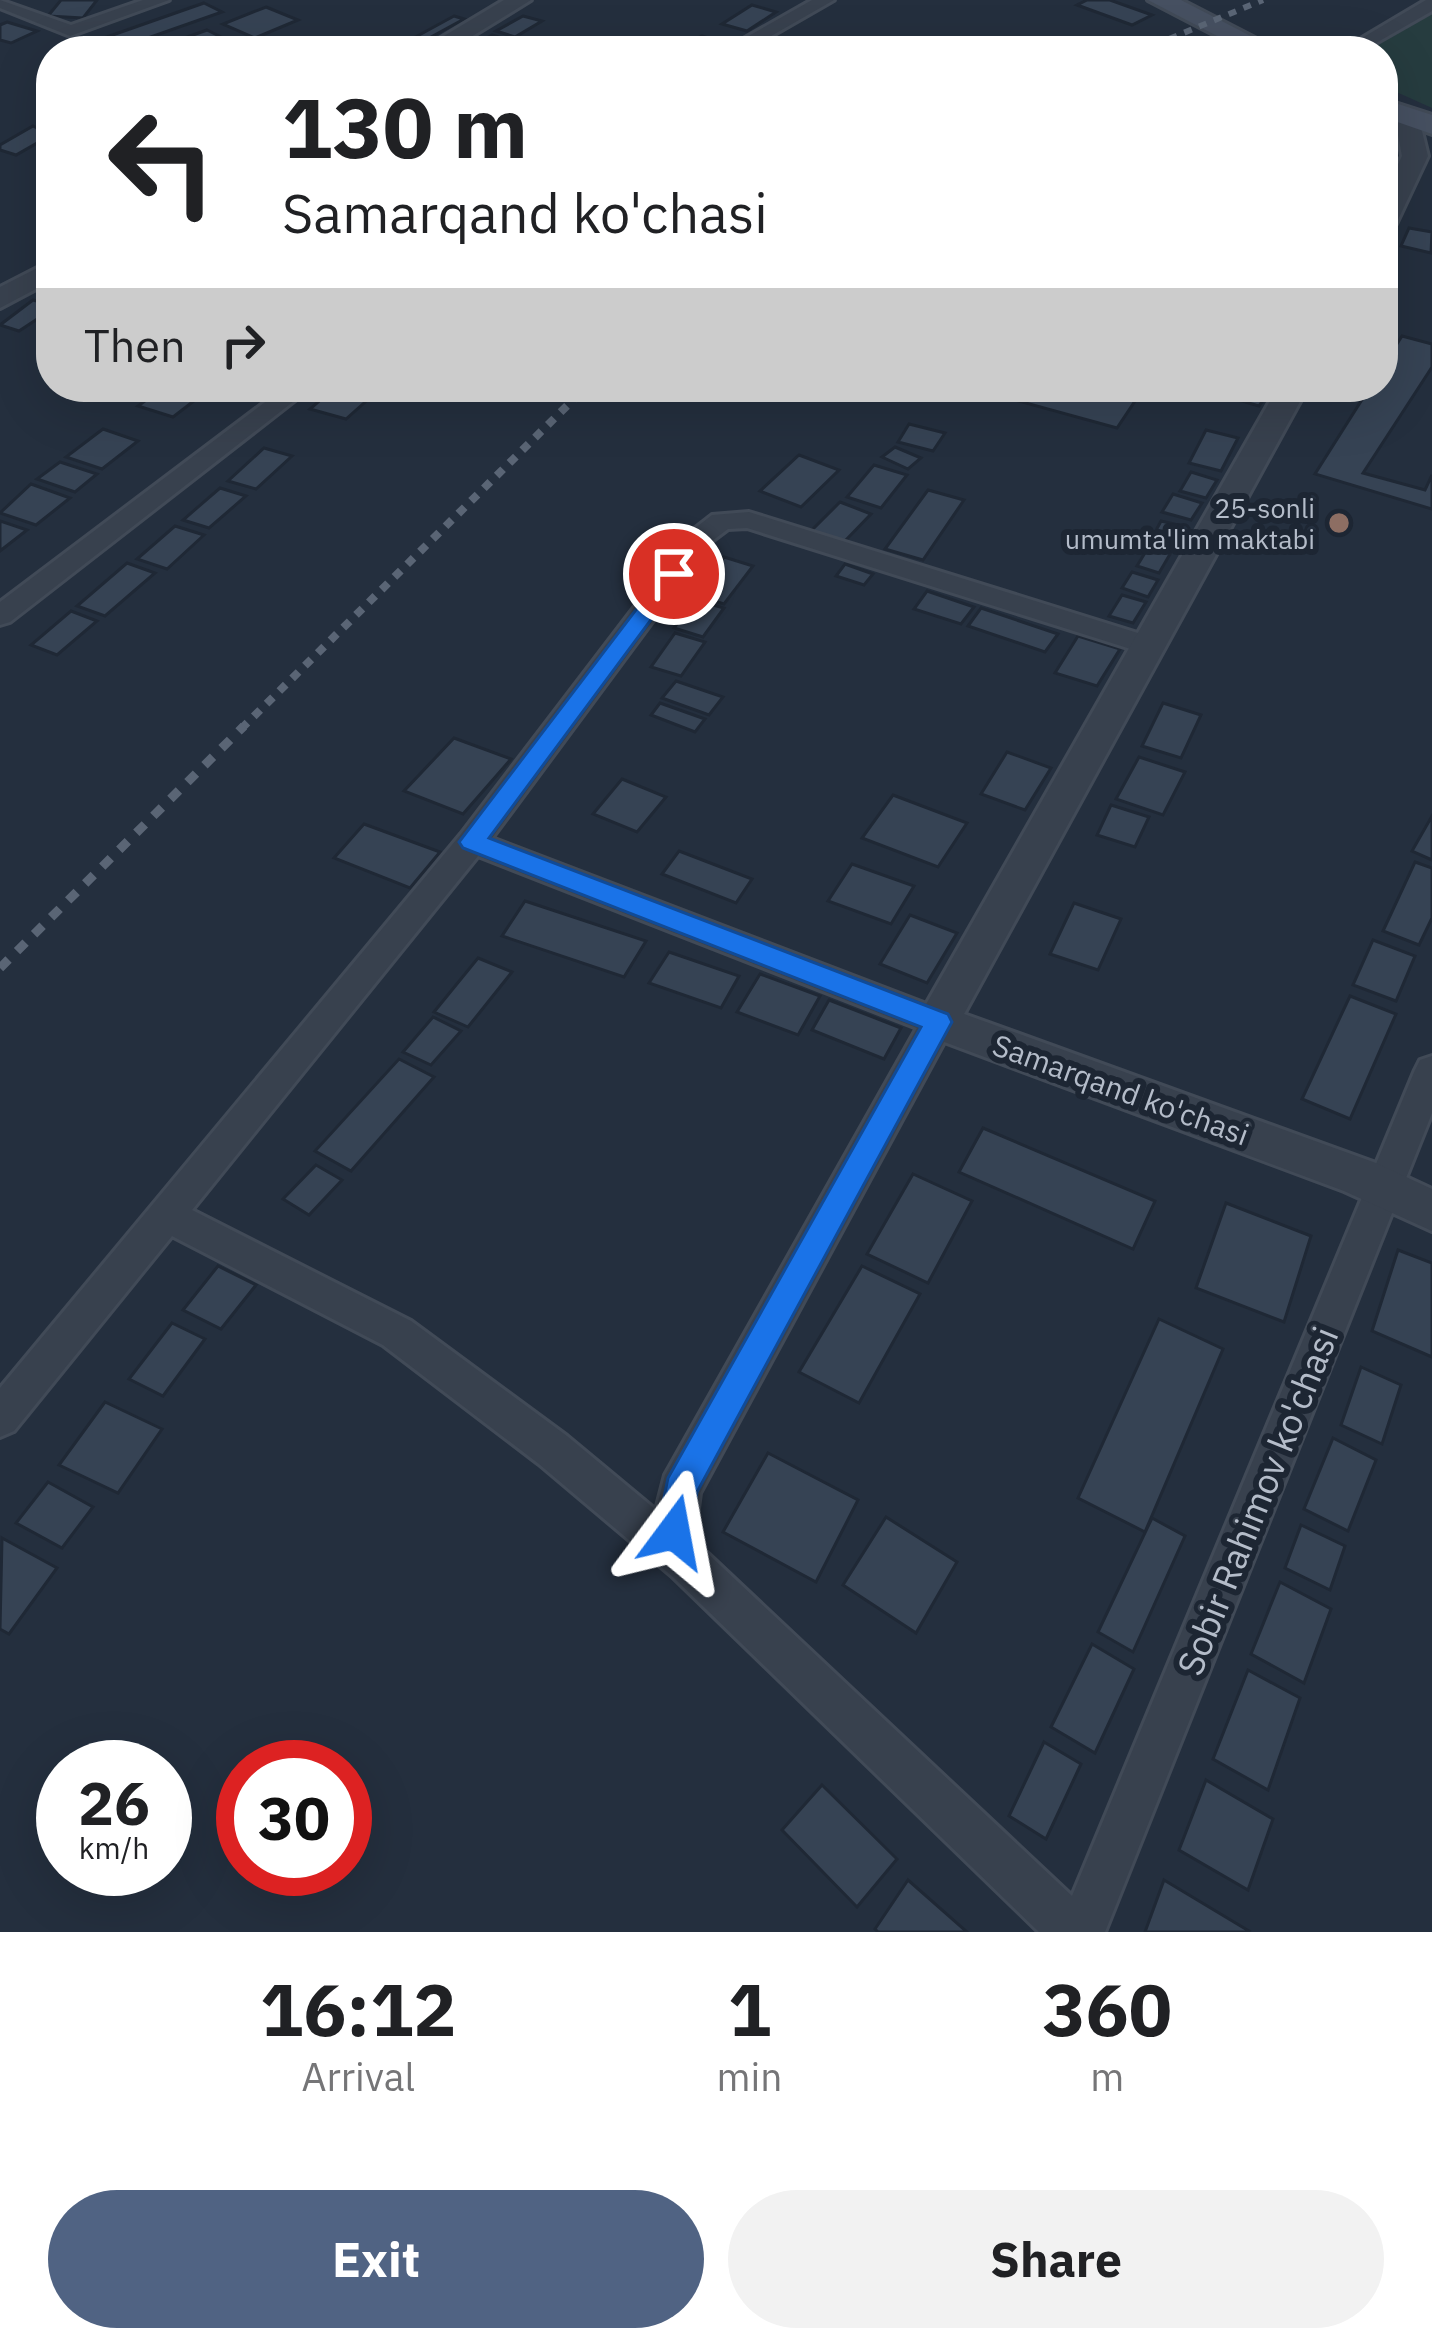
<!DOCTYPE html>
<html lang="en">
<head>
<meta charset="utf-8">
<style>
	:root { --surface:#fff; --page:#f2f2f2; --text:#202124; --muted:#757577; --accent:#506383 }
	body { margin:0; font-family:"IBM Plex Sans",sans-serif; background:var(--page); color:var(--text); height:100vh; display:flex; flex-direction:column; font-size:45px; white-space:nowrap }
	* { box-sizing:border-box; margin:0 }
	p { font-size:39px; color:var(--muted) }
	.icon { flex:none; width:66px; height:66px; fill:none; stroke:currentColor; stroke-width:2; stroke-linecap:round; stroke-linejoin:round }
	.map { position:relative; height:1932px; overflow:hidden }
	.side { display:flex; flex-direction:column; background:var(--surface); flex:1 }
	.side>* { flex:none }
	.guide { position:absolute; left:36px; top:36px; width:1362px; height:366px; border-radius:48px; box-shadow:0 12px 48px #0002; background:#fff; color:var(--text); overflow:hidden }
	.speed { position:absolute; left:36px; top:1740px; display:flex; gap:24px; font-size:60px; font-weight:700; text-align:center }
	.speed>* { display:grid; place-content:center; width:156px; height:156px; border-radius:50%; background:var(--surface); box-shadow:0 12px 48px #0002; line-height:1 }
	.speed small { font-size:30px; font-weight:400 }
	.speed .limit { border:18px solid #d22; background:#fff; color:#111 }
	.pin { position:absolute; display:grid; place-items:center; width:102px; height:102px; color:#fff; margin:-51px; border:6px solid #fff; border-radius:50%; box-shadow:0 3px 12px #0007 }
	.me { position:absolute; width:132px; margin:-66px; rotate:13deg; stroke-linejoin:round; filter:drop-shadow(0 0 9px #0008) }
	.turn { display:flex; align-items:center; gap:42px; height:252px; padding:0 48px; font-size:54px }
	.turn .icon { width:156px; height:156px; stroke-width:2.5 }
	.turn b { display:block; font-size:84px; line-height:102px }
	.then { display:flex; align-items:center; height:114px; padding:0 48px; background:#0003; gap:24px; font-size:45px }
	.eta { display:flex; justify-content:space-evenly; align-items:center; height:204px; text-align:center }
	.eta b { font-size:72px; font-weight:800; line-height:84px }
	.action { display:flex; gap:24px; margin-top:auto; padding:24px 48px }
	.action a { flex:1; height:138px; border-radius:72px; background:var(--accent); color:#fff; font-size:48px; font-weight:800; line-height:138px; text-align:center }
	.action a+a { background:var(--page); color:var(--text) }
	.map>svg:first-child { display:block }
</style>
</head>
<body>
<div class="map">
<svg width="1432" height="1932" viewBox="0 0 1432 1932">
	<rect width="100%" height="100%" fill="#242f3e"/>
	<path fill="#263c3f" d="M1432,14v94l-49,-22v-35h-16z"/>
	<g fill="#364354" stroke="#1f2835" stroke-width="3">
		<path d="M61,0h36l-14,18 -35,-2z"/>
		<path d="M1087,0h23l42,15 -20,10 -55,-20z"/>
		<path d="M204,3l18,9 -111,39 -27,-6z"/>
		<path d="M752,5l24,7 -29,19 -25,-7z"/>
		<path d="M266,7l32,13 -43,18 -32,-14z"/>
		<path d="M454,16l10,3 -44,24 -10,-3z"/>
		<path d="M523,16l19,5 -27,16 -19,-6z"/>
		<path d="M7,22l30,9 -26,12 -11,-3v-15z"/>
		<path d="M207,30l28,14 -20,7h-37l-13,-6z"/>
		<path d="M492,35l20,6 -17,10h-31z"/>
		<path d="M702,36l23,8 -13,7 -32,-3z"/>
		<path d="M33,126l18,9 -35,20 -16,-5v-5z"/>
		<path d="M1409,228l23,4 -1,21 -30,-7z"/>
		<path d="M33,300l18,5v5l-32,21 -19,-6z"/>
		<path d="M1402,336l30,8v23l-69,106 62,17 7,-15v34l-117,-35 55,-87h13v-21z"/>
		<path d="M164,387h18l21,7 -30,23 -35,-11z"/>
		<path d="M335,387h47l-36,32 -36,-10z"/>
		<path d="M968,387h156l17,5 -24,36z"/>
		<path d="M1239,387h34l-14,19 -28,-8z"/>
		<path d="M909,424l36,9 -12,18 -35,-9z"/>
		<path d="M103,429l35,12 -36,28 -36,-12z"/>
		<path d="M1206,430l32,8 -17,33 -32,-8z"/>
		<path d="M895,447l26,11 -13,11 -26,-12z"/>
		<path d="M264,448l28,8 -36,33 -28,-8z"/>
		<path d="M799,455l40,15 -38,37 -41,-16z"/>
		<path d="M60,462l37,12 -22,18 -38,-13z"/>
		<path d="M874,465l33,10 -26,33 -34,-11z"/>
		<path d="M1191,472l26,8 -11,18 -26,-7z"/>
		<path d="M31,484l39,14 -34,27 -36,-12z"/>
		<path d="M220,488l26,8 -37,32 -26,-8z"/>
		<path d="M928,490l36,10 -41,60 -38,-11z"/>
		<path d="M1173,494l29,9 -11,17 -29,-8z"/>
		<path d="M840,502l31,12 -28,29 -32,-12z"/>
		<path d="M0,521l27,9 -27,21z"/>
		<path d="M1161,521l22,5 -8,18 -23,-6z"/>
		<path d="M175,526l29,9 -37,34 -30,-10z"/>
		<path d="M1151,543l22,6 -14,24 -22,-7z"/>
		<path d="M724,557l29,9 -29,38 -29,-9z"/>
		<path d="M127,563l28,10 -50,43 -28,-10z"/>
		<path d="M845,564l28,10 -9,11 -28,-9z"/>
		<path d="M1132,572l26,8 -10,17 -26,-9z"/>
		<path d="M927,591l47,16 -13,17 -47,-15z"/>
		<path d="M1122,595l24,7 -13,21 -24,-7z"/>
		<path d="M695,600l29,8 -21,29 -29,-9z"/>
		<path d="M981,608l77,26 -13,18 -77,-26z"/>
		<path d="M71,611l26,10 -40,34 -26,-10z"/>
		<path d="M675,633l30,9 -24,34 -30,-9z"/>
		<path d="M1078,636l42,13 -23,37 -42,-13z"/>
		<path d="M676,681l47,16 -14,18 -47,-17z"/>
		<path d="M660,703l45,16 -10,13 -44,-17z"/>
		<path d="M1163,703l38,12 -20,43 -39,-12z"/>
		<path d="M454,738l57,21 -48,55 -59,-23z"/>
		<path d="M1007,752l44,16 -26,42 -44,-16z"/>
		<path d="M1139,757l46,15 -22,43 -47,-16z"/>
		<path d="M622,779l44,18 -29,35 -44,-18z"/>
		<path d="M893,795l74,28 -29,44 -76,-29z"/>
		<path d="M1111,805l38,12 -14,30 -38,-12z"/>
		<path d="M1432,816v44l-20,-9z"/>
		<path d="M364,824l76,28 -30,36 -76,-30z"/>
		<path d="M679,851l73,28 -16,24 -74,-29z"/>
		<path d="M1415,862l17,6v50l-13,27 -36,-14z"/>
		<path d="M852,864l62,22 -23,38 -63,-23z"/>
		<path d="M525,901l121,40 -22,36 -122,-41z"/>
		<path d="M1074,903l47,16 -23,51 -48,-16z"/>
		<path d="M910,915l47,18 -30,50 -47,-19z"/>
		<path d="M1373,940l42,16 -19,45 -43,-16z"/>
		<path d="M669,952l70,24 -18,32 -72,-25z"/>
		<path d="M478,958l34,14 -44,55 -34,-15z"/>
		<path d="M760,974l60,22 -22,39 -61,-23z"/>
		<path d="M1350,996l46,18 -46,105 -48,-20z"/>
		<path d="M829,1000l72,28 -17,31 -72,-29z"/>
		<path d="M433,1017l28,14 -30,34 -28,-13z"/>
		<path d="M399,1059l35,18 -83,94 -36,-20z"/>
		<path d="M983,1128l172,73 -22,48 -174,-77z"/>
		<path d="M316,1165l26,15 -33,35 -26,-16z"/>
		<path d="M913,1174l59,27 -44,82 -61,-29z"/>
		<path d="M1226,1203l85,33 -27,86 -88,-34z"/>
		<path d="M1398,1250l34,13v94l-60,-26z"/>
		<path d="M218,1266l38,19 -35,44 -38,-19z"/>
		<path d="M862,1266l58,28 -61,109 -60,-31z"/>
		<path d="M1159,1319l64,30 -78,183 -67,-34z"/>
		<path d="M172,1323l33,16 -42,57 -34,-17z"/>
		<path d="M1361,1367l40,18 -19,59 -41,-19z"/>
		<path d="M105,1402l57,27 -44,64 -59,-28z"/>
		<path d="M1333,1438l43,22 -28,71 -44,-22z"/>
		<path d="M768,1453l90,47 -42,82 -93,-50z"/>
		<path d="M48,1482l45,25 -31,41 -46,-25z"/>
		<path d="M886,1517l71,45 -41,71 -73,-48z"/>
		<path d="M1152,1518l33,18 -52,116 -35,-20z"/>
		<path d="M1301,1525l44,21 -15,44 -45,-22z"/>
		<path d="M2,1538l55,30 -48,66 -9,-5z"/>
		<path d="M1280,1582l51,27 -27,74 -53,-29z"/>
		<path d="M1092,1644l42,25 -39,84 -44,-26z"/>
		<path d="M1248,1670l52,28 -32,92 -55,-31z"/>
		<path d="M1044,1742l37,22 -35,75 -37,-23z"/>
		<path d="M1206,1780l67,39 -25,71 -69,-40z"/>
		<path d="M822,1785l75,74 -40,48 -75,-77z"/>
		<path d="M908,1880l59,52h-89l-3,-3z"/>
		<path d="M1164,1880l85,51 -1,1h-103z"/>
	</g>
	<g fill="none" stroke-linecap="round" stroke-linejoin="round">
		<g stroke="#414a57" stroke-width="6">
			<g id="minor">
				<path d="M0,0l71,25 72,-25h26l-99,36 -70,-28z"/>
				<path d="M812,0h22l-89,51h-23z"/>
				<path d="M1426,0h6v11l-70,40h-22z"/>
				<path d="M285,387h27l-302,235 -10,3v-23z"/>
				<path d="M749,512l408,127 4,6 -4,6h-20l-390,-123 -19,1 -16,12 -220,297 458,175 5,9 -255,471 -5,38 9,19 368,346 343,-826 5,-10 12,-4v57l-327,819h-66l-366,-355 -134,-113 -156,-119 -211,-109 -158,195 -14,6v-49l461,-554 233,-305 18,-14zM478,856l439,172 -252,447 -9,35 -89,-74 -156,-115 -219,-111z"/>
			</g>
		</g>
		<g stroke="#414a57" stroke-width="6">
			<g id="tertiary">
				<path d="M504,0h27l-83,51h-29z"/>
				<path d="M1407,112l12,7 9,37 -32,68 -13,8v-36l19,-40 -7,-37z"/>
				<path d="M51,261v20l-51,27v-21z"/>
				<path d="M1278,387h30l-344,627 412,149 56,26v42l-88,-40 -421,-157 -7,-12z"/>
			</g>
		</g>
		<g stroke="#414a57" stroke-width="6">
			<g id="secondary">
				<path d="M1148,0h33l99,51h-34z"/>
				<path d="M1383,99l49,16v19l-49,-17z"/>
			</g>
		</g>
		<use href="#minor" fill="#38414e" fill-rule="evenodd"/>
		<use href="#tertiary" fill="#38414e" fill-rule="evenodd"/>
		<use href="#secondary" fill="#465061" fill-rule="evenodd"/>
		<path stroke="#5a6575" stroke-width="6" stroke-dasharray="8 8" stroke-linecap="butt" d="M1140,51l123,-51"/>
		<path stroke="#5a6575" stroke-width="8" stroke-dasharray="9 9" stroke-linecap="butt" d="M241,729l345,-342"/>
		<path stroke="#5a6575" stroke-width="9" stroke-dasharray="12 12" stroke-linecap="butt" d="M0,968l244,-242"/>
	</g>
	<path fill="#1a73e8" stroke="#114b97" stroke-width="3" d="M674,567l8,2v9l-193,260 459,176 4,8 -255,470 -10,52 -13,5 -12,-5 -5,-12 11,-54 253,-451 -458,-179 -4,-6 208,-273z"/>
	<circle fill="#8d6e63" stroke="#1d2633" stroke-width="4.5" cx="1339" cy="523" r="12"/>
	<g text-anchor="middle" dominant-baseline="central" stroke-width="12" stroke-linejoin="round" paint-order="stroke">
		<g font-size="27" fill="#b4bcc9" stroke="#1d2633" text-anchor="end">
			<text x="1315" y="507">25-sonli<tspan x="1315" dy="31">umumta'lim maktabi</tspan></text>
		</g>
		<g font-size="30" fill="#b4bcc9" stroke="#1d2633">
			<text transform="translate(1121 1089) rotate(20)">Samarqand ko'chasi</text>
		</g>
		<g font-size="36" fill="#b4bcc9" stroke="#1d2633">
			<text transform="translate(1257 1501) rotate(-68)">Sobir Rahimov ko'chasi</text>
		</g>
	</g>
</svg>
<div class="speed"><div>26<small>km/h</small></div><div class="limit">30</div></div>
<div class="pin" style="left:674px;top:574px;background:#d93025"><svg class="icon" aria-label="arrive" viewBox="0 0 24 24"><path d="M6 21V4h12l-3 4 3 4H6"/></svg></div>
<svg class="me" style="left:674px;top:1532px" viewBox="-20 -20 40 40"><path d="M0-17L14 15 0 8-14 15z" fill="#1a73e8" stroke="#fff" stroke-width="4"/></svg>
<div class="guide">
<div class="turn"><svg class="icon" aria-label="left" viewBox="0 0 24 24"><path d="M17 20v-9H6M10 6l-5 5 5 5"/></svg><div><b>130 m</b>Samarqand ko'chasi</div></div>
<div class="then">Then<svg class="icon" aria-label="right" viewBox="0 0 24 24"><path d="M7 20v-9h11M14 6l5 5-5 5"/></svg></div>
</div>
</div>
<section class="side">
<div class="eta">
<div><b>16:12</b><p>Arrival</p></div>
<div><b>1</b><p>min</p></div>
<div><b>360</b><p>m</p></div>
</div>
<div class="action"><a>Exit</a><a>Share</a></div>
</section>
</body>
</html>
